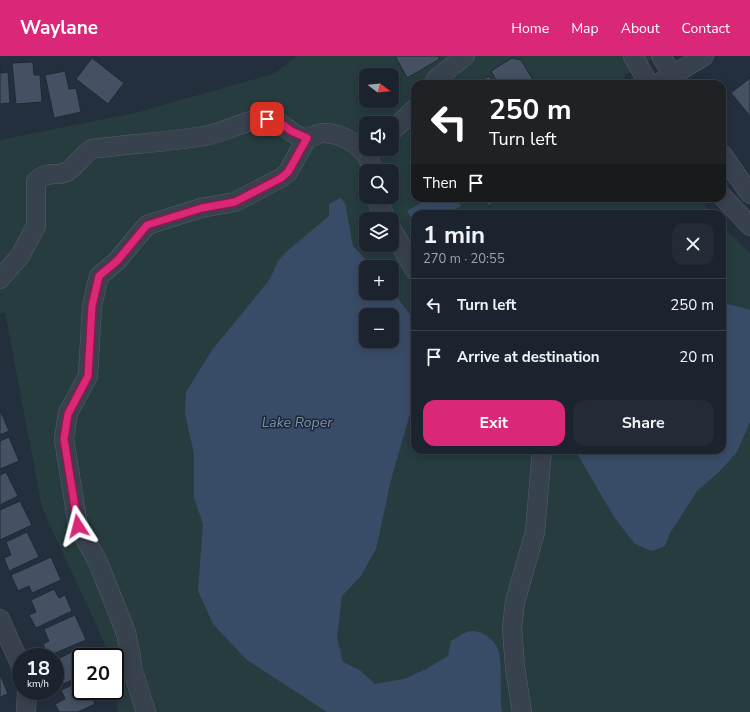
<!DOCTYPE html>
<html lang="en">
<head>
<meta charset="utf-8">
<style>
	:root { --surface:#1b232e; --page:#242b36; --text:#f1f3f6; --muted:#a0a4aa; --line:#39404a; --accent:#db2777 }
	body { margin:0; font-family:"Nunito Sans",sans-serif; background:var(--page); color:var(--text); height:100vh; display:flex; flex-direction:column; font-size:15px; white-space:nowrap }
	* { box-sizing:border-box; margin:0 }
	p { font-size:13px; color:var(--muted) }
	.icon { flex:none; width:22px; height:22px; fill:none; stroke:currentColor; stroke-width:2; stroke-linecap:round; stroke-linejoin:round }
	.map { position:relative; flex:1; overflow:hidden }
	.details { position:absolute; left:411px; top:154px; width:315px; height:244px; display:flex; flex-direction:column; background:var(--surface); border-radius:12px; box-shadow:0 2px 10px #0003,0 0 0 1px var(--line) }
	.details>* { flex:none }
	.top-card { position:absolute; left:411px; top:24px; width:315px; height:122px; border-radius:12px; box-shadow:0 2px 10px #0003,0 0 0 1px var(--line); background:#202124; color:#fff; overflow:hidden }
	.needle { width:26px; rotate:106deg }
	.fabs { position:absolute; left:359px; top:12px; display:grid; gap:8px }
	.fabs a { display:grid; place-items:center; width:40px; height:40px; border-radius:8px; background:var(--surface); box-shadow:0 2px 10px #0003,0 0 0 1px var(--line); font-size:20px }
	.speed { position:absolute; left:12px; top:592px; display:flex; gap:8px; font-size:20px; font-weight:700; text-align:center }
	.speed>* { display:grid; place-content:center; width:52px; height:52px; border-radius:50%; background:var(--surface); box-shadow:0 2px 10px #0003,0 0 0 1px var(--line); line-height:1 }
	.speed small { font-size:10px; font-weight:400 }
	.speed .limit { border:2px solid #111; border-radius:6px; background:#fff; color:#111 }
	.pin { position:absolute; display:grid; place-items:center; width:34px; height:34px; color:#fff; margin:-17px; border-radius:8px; box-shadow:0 2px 6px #0006 }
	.me { position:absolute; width:44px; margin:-22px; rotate:351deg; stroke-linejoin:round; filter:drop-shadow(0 0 3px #0008) }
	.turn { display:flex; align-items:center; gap:14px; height:84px; padding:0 12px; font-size:18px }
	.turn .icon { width:52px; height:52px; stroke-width:2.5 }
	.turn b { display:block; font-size:28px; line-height:34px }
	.then { display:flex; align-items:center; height:38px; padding:0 12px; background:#0003; gap:8px; font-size:15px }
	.round { display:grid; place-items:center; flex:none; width:42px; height:42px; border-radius:12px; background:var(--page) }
	.summary { display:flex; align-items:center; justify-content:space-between; height:68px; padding:0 12px }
	h1 { font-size:24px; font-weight:700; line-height:30px }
	.primary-button { display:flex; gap:8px; margin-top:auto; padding:8px 12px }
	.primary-button a { flex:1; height:46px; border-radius:12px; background:var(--accent); color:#fff; font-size:16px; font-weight:700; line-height:46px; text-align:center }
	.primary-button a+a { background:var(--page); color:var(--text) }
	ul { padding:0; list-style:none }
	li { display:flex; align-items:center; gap:12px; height:52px; padding:0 12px; border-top:1px solid var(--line) }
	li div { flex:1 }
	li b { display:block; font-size:15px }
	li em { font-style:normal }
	header { display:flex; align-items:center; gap:24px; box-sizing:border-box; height:56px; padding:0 20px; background:var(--accent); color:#fff }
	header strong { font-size:19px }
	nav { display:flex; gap:22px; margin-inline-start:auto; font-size:14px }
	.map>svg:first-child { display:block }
</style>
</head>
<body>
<header>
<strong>Waylane</strong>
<nav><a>Home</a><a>Map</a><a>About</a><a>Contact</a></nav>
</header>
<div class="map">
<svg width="750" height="656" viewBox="0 0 750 656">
	<rect width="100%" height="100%" fill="#242f3e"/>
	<path fill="#263c3f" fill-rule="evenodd" d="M298,0h359l-33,20 4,8h-213v114h285l12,16h-297v236h307v-224l28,27v459h-632l-3,-25v-30h-4l-69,-149 -37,-196 -5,2v-174l135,-27 138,-39zM366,19h26v26h-26zM366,67h26v26h-26zM366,115h26v26h-26zM366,163h26v26h-26zM366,211h26v26h-26zM366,259h26v26h-26z"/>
	<g fill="#394c67" fill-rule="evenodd">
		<path d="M340,142l5,5 8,43 20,21h-7v26h26v-2l23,30v75l-24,84 -15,69 -15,27 -19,20 -5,42 6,24 18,9 14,13 29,-5 22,-10 22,-13 3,-15c7,-4 13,-9 20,-10 10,-1 24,9 27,18 5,16 1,46 4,63h-175l-80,-52 -34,-36 -15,-33 5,-67 -9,-26v-44l-9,-41 1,-21 26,-42 58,-71 8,-18 8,-9 43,-36v-12zM366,259h26v26h-26z"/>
		<path d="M429,142h27l5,8 -10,6 1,2h-37v10l-8,-13z"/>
		<path d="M728,248l22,6v112l-13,30 -17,19 -23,20 -27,42 -5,13 -13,5 -17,-7 -21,-27 -36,-62 -6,-5h150v-144z"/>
	</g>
	<g fill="#455162" stroke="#1f2835">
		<path d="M395,0h43l2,3 -33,19z"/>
		<path d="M92,2l32,25 -16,21 -32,-25z"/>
		<path d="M512,2l9,2 14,23 -37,1 -7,-13z"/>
		<path d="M33,6l1,13h6l2,27 -26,2 -4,-41z"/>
		<path d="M0,9l1,8 7,-1 2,31 -10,1z"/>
		<path d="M65,15l4,18 7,-1 5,24 -27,6 -9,-43z"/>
		<path d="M489,20l5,8h-19z"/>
		<path d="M750,22v38l-19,-23z"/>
		<path d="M484,142h17l-12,8z"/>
		<path d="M0,354l9,21 -9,4z"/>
		<path d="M9,381l10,24 -19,8v-28z"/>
		<path d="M6,416l12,24 -18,9v-30z"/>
		<path d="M20,445l12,24 -32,15v-30z"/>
		<path d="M27,476l12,25 -30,14 -5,-13 7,-3 -5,-13z"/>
		<path d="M51,501l10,23 -29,13 -3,-7 -11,5 -7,-16z"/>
		<path d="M54,533l5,9 6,-3 7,16 -36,17 -7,-13 7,-3 -5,-12z"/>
		<path d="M75,559l11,25 -38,16 -5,-12 6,-3 -5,-12z"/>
		<path d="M81,591l5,10h-5v19l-20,9 -6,-13 7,-4 -4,-9z"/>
		<path d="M0,618l8,20 -8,3z"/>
		<path d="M81,625v10h8l6,13 -17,8h-19l-4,-8 10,-5 -4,-9z"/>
	</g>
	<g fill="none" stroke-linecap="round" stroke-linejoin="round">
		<g stroke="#565f6c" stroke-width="20">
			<g id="minor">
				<path d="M633,0l16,28"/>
				<path d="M661,0l17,28"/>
				<path d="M434,28l3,-6 28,-22"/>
				<path d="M658,28l46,-28"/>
				<path d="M392,75l23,-22"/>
				<path d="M722,98l28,40"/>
				<path d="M722,140l28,30"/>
				<path d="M376,141l10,22"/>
				<path d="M392,174l23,40"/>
				<path d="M0,223l20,-23 16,-30v-45c14,-12 21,-3 32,-10 9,-6 14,-16 24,-22 37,-5 75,-7 112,-13 22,-3 42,-18 65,-17 14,1 23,19 37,19 6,0 11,-5 17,-5 21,0 47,16 49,38"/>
				<path d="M0,563l21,47"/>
				<path d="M26,656l1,-21"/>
				<path d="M146,656l-14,-44 -1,-11 -5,-24 -28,-71 -20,-36 -14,-87 4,-26 20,-37 4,-70 7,-30 18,-15 30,-36 54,-17 34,-6 46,-24 7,-6 19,-34"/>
				<path d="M522,656l-7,-45 -3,-39 3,-26 20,-70 7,-82"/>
			</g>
		</g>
		<use href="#minor" stroke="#38414e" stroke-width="19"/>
	</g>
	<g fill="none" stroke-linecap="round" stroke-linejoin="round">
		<g stroke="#8e194d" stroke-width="10">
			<path id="route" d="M78,470l-14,-87 4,-25 20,-38 4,-70 7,-30 18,-15 30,-36 55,-17 33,-6 46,-24 7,-6 19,-34 -16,-7 -14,-11 -10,-1"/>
		</g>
		<use href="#route" stroke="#db2777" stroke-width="7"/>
	</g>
	<g text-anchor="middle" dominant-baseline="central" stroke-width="3" stroke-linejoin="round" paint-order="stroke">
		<g font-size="14" font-style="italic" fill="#7c92b1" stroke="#1d2633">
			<text x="297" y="366">Lake Roper</text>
		</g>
	</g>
</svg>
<div class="fabs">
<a><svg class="needle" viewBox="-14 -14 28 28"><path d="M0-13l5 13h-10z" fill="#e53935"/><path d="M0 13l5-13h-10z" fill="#a0a4aa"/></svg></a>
<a><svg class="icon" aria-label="sound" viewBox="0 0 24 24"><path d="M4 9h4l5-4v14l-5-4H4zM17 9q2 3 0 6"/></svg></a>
<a><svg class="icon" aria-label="search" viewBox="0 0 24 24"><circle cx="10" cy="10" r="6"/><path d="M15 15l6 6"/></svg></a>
<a><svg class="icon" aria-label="layers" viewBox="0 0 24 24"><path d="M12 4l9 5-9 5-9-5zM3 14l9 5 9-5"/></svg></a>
<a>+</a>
<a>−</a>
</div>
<div class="speed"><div>18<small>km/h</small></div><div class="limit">20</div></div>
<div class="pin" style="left:267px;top:63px;background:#d93025"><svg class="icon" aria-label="arrive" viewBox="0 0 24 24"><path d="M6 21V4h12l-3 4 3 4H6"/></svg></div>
<svg class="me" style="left:78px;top:470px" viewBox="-20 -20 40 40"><path d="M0-17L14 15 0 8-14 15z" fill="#db2777" stroke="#fff" stroke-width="4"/></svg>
<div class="top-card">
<div class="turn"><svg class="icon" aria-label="left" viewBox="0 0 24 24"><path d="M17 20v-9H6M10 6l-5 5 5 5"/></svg><div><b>250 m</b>Turn left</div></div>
<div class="then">Then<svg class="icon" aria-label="arrive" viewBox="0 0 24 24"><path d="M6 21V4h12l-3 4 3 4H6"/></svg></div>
</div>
<section class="details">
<div class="summary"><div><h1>1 min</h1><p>270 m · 20:55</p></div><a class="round"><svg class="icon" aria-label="close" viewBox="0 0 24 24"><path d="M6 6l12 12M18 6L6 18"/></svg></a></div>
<ul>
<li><svg class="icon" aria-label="left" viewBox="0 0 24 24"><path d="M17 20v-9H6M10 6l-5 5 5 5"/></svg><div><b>Turn left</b></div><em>250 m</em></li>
<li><svg class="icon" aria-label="arrive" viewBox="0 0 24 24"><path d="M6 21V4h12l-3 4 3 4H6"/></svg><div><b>Arrive at destination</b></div><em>20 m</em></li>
</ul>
<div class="primary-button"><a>Exit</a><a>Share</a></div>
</section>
</div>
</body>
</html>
